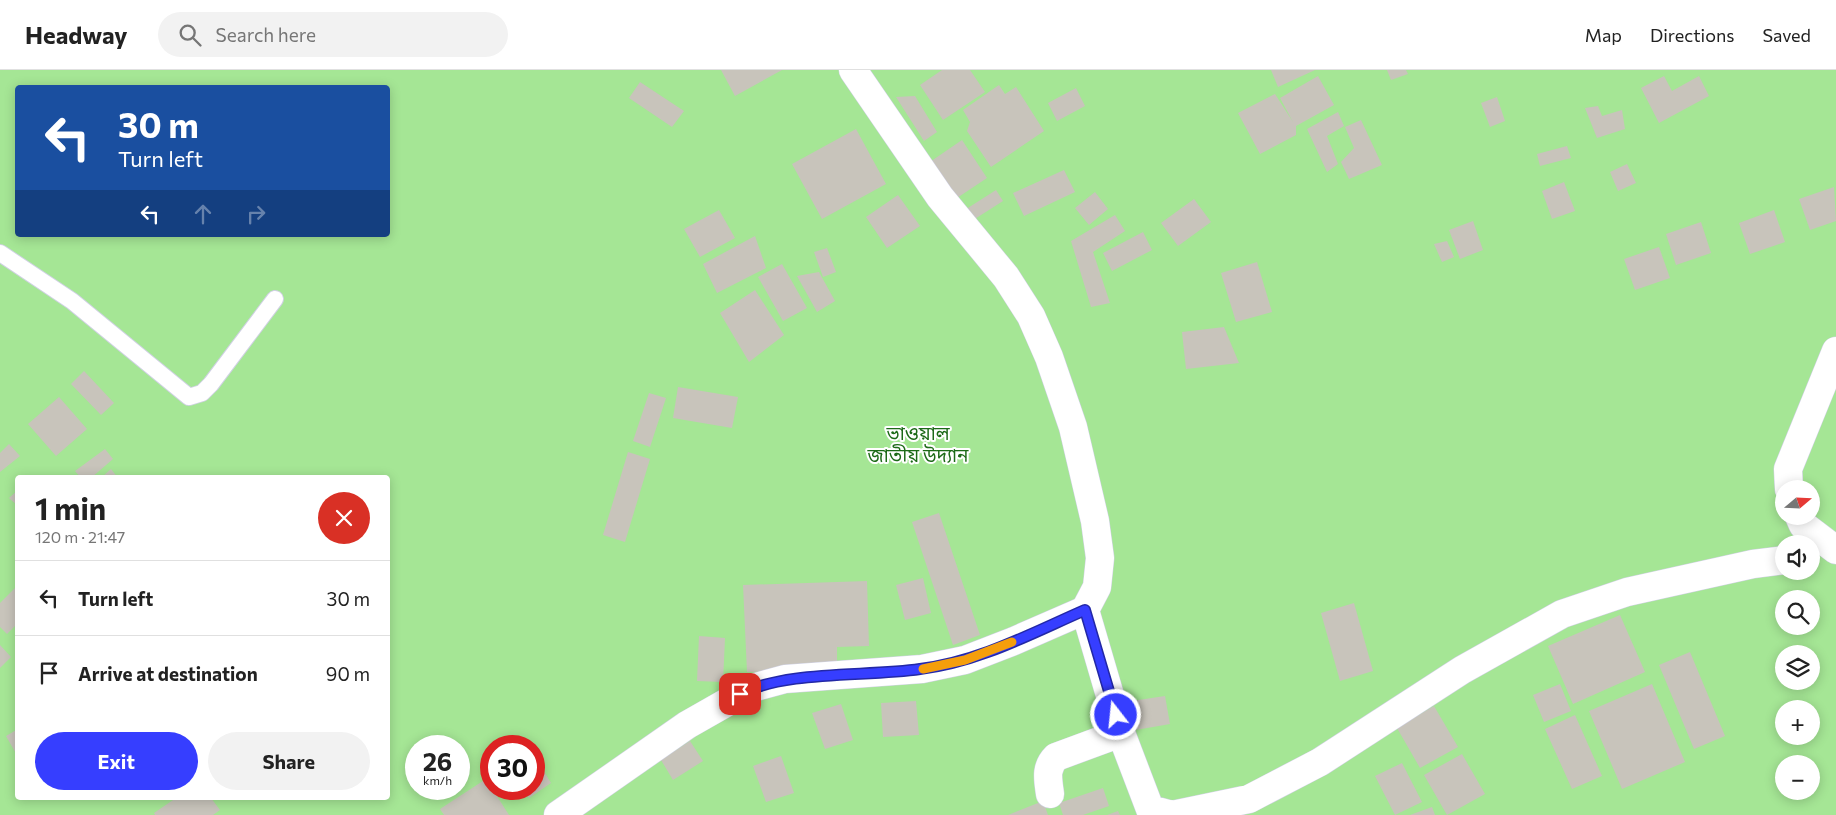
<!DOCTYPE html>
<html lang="en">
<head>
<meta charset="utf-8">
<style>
	:root { --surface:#fff; --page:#f2f2f2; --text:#222; --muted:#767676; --line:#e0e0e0; --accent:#363eff }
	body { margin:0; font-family:Commissioner,"Noto Sans Bengali",sans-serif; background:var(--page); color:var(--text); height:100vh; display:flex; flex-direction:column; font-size:19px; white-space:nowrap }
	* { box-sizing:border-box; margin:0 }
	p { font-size:16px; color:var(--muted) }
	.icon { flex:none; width:28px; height:28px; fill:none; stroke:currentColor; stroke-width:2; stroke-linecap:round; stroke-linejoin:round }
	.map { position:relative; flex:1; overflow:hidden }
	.panel { position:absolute; left:15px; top:405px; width:375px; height:325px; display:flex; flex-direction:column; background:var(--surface); border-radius:5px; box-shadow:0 2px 12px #0003 }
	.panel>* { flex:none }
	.guide { position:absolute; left:15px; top:15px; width:375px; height:152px; border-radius:5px; box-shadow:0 2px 12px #0003; background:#1a4fa0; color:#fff; overflow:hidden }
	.needle { width:32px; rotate:71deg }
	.fabs { position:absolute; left:1775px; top:410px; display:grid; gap:10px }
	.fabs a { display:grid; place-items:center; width:45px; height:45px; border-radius:50%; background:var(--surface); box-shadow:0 2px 12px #0003; font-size:25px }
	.speed { position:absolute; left:405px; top:665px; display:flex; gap:10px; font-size:25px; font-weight:700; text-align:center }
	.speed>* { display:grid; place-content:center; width:65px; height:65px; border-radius:50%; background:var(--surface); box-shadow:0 2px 12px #0003; line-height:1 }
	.speed small { font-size:12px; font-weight:400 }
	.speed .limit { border:8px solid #d22; background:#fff; color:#111 }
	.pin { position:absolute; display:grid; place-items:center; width:42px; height:42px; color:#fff; margin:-21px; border-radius:10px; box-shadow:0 2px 8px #0006 }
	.me { position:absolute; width:55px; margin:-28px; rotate:344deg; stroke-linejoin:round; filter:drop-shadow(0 0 4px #0008) }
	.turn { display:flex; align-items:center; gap:18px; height:105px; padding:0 20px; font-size:22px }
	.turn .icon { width:65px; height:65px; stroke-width:2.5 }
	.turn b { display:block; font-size:35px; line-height:42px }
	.lanes { display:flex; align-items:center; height:48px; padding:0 20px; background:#0003; justify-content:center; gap:25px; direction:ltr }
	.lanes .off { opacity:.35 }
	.round { display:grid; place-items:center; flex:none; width:52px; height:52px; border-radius:26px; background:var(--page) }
	.summary { display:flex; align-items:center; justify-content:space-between; height:85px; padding:0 20px }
	h1 { font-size:30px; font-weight:700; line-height:38px }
	.action { display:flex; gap:10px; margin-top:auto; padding:10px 20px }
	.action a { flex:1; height:58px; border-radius:30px; background:var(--accent); color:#fff; font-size:20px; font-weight:700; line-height:58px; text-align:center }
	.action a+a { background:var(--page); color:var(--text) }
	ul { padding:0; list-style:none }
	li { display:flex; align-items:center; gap:15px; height:75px; padding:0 20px; border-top:1px solid var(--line) }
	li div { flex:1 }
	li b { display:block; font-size:19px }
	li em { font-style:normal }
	header { display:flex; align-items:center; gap:30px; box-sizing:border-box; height:70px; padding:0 25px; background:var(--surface); border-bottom:1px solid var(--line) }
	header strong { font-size:24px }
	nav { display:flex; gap:28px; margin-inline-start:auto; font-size:18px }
	.search { width:350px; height:45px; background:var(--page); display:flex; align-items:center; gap:12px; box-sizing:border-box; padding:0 18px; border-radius:28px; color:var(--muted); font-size:19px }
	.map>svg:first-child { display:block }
</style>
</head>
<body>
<header>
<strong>Headway</strong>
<div class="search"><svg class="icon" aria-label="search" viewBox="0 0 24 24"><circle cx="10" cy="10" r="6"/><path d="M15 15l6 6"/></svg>Search here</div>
<nav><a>Map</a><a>Directions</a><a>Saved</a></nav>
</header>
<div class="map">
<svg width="1836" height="745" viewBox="0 0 1836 745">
	<rect width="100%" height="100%" fill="#ede8db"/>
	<path fill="#a5e695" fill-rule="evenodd" d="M0,0h1836v745h-1836zM18,18h370v147h-370zM18,408h370v320h-370zM1784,419h27v27h-27zM1784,474h27v27h-27zM1784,529h27v27h-27zM1784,584h27v27h-27zM1784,639h27v27h-27zM416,676h43v43h-43zM491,676h43v43h-43zM1784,694h27v27h-27z"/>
	<g fill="#c8c4bb">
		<path d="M721,0h61l-47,26z"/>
		<path d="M942,0h28l15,22 -42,28 -23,-35z"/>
		<path d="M1271,0h44l-37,17z"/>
		<path d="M1387,0h19l2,4 -17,6z"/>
		<path d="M1318,6l16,29 -38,21v9l-36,19 -22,-41 37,-19 18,28 -13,-24z"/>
		<path d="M1664,6l8,15 27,-15 10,20 -50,27 -18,-35z"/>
		<path d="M640,12l44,29 -12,16 -43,-29z"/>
		<path d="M999,15l6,9 11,-7 28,44 -53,36 -24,-36 3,-9 -7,-12z"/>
		<path d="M1076,18l9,18 -28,15 -9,-18z"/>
		<path d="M915,26l22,36 -13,9 -28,-44z"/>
		<path d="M1497,27l8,24 -15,6 -9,-24z"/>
		<path d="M1598,36l4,10 20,-6 3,19 -28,9 -12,-30z"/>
		<path d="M1338,42l6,14 -17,10 11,28 -11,8 -20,-43z"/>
		<path d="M1361,50l21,45 -33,14 -8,-17 13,-14 -9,-21z"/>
		<path d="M856,59l30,55 -64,35 -30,-55z"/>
		<path d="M962,70l25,38 -39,26 -24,-38z"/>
		<path d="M1567,76l4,12 -31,8 -3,-12z"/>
		<path d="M1627,94l9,19 -18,8 -8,-19z"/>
		<path d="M1064,100l11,22 -51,24 -11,-23z"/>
		<path d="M1564,112l11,29 -23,8 -10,-28z"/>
		<path d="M1834,117l2,34 -26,9 -11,-31z"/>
		<path d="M996,120l7,11 -36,23 -7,-11z"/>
		<path d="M1095,122l13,17 -19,16 -14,-17z"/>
		<path d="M898,125l22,31 -33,22 -21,-31z"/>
		<path d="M1194,129l17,23 -33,24 -17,-23z"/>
		<path d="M719,140l16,28 -35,19 -16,-28z"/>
		<path d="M1774,140l11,32 -35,12 -11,-31z"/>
		<path d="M1115,145l10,16 -32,21 17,51 -19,4 -20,-66z"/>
		<path d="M1473,151l10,29 -23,9 -11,-29z"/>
		<path d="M1701,152l10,31 -35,12 -10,-31z"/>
		<path d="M1143,162l9,18 -40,21 -9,-18z"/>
		<path d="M755,166l11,32 -49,25 -14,-29z"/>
		<path d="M1447,171l7,16 -12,5 -8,-18z"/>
		<path d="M1659,177l11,31 -35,12 -11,-31z"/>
		<path d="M827,178l9,24 -13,5 -9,-25z"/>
		<path d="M1257,192l15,50 -36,10 -15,-49z"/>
		<path d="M782,194l25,44 -24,13 -25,-44z"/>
		<path d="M819,202l16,29 -18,11 -20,-36z"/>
		<path d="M755,220l29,45 -35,27 -29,-49z"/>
		<path d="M1224,257l15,36 -53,6 -4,-37z"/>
		<path d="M84,301l30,32 -13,12 -30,-31z"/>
		<path d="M678,317l60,10 -6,31 -59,-10z"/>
		<path d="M649,323l17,5 -16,49 -17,-6z"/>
		<path d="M59,327l28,32 -31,27 -28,-32z"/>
		<path d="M9,374l11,12 -20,16v-19z"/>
		<path d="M105,379l8,10 -22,19h-10l-6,-7z"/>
		<path d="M628,382l22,7 -25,83 -22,-7z"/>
		<path d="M111,399l7,9h-17z"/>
		<path d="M18,420v16l-9,-8z"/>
		<path d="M939,443l41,122 -27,10 -41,-123z"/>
		<path d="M923,508l8,35 -26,7 -9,-35z"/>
		<path d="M867,511l2,65 -32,1v22l-90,3 -4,-87z"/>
		<path d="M18,515v38l-11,11 -7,-7v-24z"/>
		<path d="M1354,533l19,68 -33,10 -19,-68z"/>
		<path d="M1620,545l25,57 -72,32 -25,-58z"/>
		<path d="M699,566l26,2 -2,44 -26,-1z"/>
		<path d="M0,575l11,12 -11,11z"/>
		<path d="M1690,582l35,84 -31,13 -35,-84z"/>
		<path d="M1560,614l11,27 -27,11 -11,-27z"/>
		<path d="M1652,614l33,78 -63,27 -33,-78z"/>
		<path d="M1165,626l5,28 -40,7 -5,-29z"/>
		<path d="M916,631l3,34 -36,2 -2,-34z"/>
		<path d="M841,634l12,36 -28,9 -13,-36z"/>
		<path d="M1434,636l24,41 -38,21 -23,-40z"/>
		<path d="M1575,645l27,61 -30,13 -27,-60z"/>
		<path d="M18,659v28l-12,-21z"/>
		<path d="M690,671l13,20 -30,19 -12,-20z"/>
		<path d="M1462,684l23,40 -38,21 -23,-40z"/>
		<path d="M781,686l13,37 -28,9 -13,-36z"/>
		<path d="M537,690l14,23 -22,15 -5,-9h10v-27z"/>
		<path d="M1402,693l20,39 -27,13 -20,-39z"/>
		<path d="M486,709l23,36h-65l-4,-6z"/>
		<path d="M1103,718l6,18 -26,9h-20l-4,-12z"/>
		<path d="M176,728h35l9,12 -7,5h-58l-1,-2z"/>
		<path d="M1043,731l5,14h-40z"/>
		<path d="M1432,737l3,8h-25z"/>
		<path d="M1118,741l2,4h-13z"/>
	</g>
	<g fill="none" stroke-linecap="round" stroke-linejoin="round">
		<g stroke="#d0d1e4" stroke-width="18">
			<path id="service" d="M0,183l72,48 117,96 13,-4 9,-9 64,-85"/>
		</g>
		<g stroke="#d0d1e4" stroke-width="29">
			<g id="minor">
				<path d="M853,0l87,127 66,80 25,39 18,41 24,70 22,94 5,37 -3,29 -12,23 36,123 29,76 22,6 77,-16 71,-37 142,-92 100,-56 65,-22 126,-28 31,-4"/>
				<path d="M1789,419l-1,-20 48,-118"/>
				<path d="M1799,446l4,9 33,25"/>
				<path d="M1050,724c-2,-15 -5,-26 6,-37l65,-24"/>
				<path d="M558,745l129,-90 65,-37 33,-9 137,-10 43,-9 49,-19 71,-31"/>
			</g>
		</g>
		<use href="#service" stroke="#fff" stroke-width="16"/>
		<use href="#minor" stroke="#fff" stroke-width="28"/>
	</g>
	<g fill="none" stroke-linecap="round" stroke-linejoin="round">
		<g stroke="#2328a6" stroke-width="12">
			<path id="route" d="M740,624c47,-24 126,-17 180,-25 59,-7 112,-36 165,-59l31,105"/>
		</g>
		<use href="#route" stroke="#363eff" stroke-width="9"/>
		<path stroke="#f59e0b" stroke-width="9" d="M923,599l42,-9 47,-18"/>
	</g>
	<g text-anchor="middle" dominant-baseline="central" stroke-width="4" stroke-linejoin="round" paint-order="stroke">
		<g font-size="19" fill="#1c6a17" stroke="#fff">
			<text x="918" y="362">ভাওয়াল<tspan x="918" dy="22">জাতীয় উদ্যান</tspan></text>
		</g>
	</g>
</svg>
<div class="fabs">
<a><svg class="needle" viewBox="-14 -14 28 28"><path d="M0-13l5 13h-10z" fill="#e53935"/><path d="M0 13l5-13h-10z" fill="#767676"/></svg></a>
<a><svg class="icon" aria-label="sound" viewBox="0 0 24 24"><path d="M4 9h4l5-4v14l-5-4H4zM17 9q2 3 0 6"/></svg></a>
<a><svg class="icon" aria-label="search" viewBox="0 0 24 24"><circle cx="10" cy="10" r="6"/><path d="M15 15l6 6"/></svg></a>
<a><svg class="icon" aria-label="layers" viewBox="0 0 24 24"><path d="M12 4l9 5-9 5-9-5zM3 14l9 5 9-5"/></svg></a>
<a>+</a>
<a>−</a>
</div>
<div class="speed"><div>26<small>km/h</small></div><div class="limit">30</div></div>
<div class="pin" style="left:740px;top:624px;background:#d93025"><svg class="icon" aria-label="arrive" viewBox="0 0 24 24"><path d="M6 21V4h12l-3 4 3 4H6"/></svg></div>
<svg class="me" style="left:1116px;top:645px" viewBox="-20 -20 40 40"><circle r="17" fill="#363eff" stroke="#fff" stroke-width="3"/><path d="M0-11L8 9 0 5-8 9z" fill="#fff"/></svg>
<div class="guide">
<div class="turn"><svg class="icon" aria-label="left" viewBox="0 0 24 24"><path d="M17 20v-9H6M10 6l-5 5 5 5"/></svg><div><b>30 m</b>Turn left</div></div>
<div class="lanes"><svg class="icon" aria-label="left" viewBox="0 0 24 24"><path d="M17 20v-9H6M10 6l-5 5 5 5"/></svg><svg class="icon off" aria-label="ahead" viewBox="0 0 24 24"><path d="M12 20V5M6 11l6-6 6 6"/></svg><svg class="icon off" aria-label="right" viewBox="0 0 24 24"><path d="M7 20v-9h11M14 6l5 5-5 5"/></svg></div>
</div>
<section class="panel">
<div class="summary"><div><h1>1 min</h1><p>120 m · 21:47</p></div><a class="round" style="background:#d93025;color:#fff"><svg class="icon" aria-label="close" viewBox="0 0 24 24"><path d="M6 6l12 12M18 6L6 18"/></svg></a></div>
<ul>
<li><svg class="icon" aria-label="left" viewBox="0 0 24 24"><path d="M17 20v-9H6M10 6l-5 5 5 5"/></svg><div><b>Turn left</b></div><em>30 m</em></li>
<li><svg class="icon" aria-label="arrive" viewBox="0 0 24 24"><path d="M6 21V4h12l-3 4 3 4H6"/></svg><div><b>Arrive at destination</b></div><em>90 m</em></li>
</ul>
<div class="action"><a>Exit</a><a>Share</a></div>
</section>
</div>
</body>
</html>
